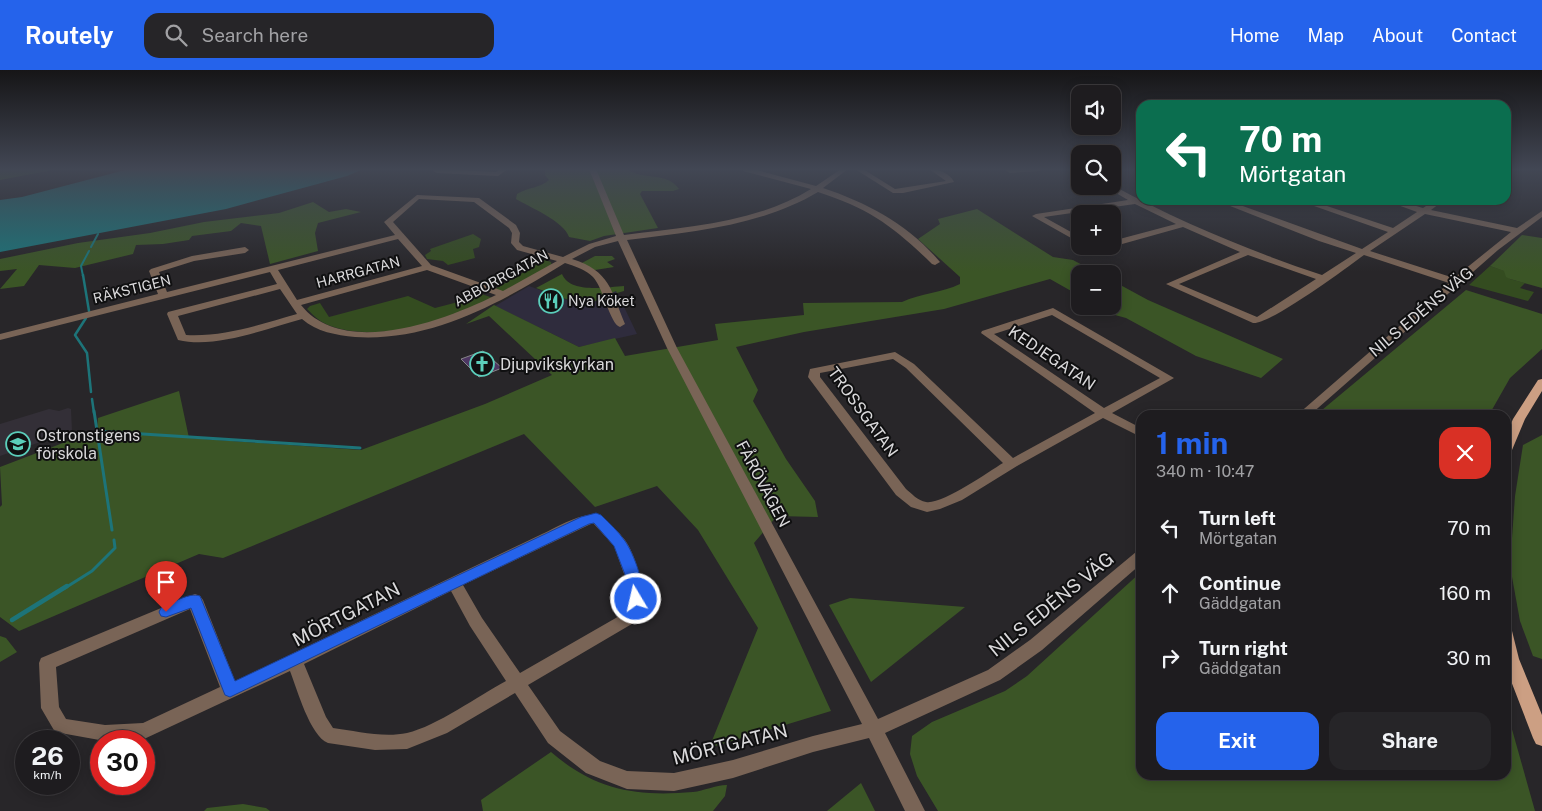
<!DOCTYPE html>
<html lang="en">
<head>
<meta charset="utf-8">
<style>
	:root { --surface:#1e1c1f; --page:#262528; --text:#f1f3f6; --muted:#a1a1a4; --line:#3c3a3d; --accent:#2563eb }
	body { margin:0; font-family:"Public Sans",sans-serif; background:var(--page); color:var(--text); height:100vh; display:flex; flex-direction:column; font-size:19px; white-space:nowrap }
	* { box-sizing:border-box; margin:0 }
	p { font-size:16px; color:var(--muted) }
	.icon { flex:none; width:28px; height:28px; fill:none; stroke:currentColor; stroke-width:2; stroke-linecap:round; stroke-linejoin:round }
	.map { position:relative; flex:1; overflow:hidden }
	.drawer { position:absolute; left:1136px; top:340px; width:375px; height:370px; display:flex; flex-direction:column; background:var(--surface); border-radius:15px; box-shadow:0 2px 12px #0003,0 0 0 1px var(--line) }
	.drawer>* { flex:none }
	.banner { position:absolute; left:1136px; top:30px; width:375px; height:105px; border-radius:15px; box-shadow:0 2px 12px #0003,0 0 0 1px var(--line); background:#0b6e4f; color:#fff; overflow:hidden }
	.tools { position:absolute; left:1071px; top:15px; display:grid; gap:10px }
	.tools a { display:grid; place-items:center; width:50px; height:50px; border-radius:10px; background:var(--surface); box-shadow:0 2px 12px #0003,0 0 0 1px var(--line); font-size:25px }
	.speed { position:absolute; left:15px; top:660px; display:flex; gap:10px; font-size:25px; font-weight:700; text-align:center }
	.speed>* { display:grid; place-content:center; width:65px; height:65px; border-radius:50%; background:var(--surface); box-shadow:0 2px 12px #0003,0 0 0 1px var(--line); line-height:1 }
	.speed small { font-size:12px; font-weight:400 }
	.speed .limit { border:8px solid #d22; background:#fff; color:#111 }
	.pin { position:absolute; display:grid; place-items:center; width:42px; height:42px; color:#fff; margin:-51px -21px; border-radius:50% 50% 50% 0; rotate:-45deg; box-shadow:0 0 5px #0007 }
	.pin .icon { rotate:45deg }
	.me { position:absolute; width:55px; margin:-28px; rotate:351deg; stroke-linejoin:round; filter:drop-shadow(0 0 4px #0008) }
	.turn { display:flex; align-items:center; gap:18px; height:105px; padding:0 20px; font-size:22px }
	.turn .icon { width:65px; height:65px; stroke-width:2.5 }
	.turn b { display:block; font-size:35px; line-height:42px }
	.round { display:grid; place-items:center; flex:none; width:52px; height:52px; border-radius:15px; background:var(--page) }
	.summary { display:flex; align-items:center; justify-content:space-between; height:85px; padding:0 20px }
	h1 { font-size:30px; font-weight:700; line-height:38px; color:var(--accent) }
	.button { display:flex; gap:10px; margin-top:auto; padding:10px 20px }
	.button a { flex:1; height:58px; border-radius:15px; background:var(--accent); color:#fff; font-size:20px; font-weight:700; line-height:58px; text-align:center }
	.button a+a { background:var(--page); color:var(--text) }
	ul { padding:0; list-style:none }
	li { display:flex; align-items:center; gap:15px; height:65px; padding:0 20px }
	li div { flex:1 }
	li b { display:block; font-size:19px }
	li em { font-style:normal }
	header { display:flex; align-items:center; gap:30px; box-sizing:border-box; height:70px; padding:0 25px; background:var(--accent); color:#fff }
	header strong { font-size:24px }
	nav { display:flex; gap:28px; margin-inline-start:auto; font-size:18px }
	.search { width:350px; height:45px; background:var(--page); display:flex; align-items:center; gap:12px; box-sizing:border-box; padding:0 18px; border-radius:15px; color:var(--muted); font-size:19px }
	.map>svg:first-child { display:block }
</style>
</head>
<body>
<header>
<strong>Routely</strong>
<div class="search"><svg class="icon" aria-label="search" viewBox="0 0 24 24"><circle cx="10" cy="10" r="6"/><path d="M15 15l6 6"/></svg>Search here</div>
<nav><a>Home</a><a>Map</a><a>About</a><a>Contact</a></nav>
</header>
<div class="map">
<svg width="1542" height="741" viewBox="0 0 1542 741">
	<rect width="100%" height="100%" fill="#282629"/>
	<path fill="#2f2c3d" d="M529,216l55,20 32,-16 21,44 -58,13 -84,-41z"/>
	<path fill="#332f37" d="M68,338l3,1 1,22 -72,25v-32l49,-15 10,2z"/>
	<g fill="#344c20">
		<path d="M473,164l8,5 -2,8 -6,2 2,9 -27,7 -5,-4 -16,-2 -2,-4 6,-4 -1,-2z"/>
		<path d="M545,190l6,2 1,4 -47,26 -12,-2z"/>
		<path d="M1490,196l15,5 5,8 15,4 -5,5 14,4 -6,9 -59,-16z"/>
		<path d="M476,222l17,6c-39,24 -117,45 -162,28 -10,-3 -17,-10 -24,-17l3,-3 10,-3 9,14 79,-21 27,12 23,-6z"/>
	</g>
	<g fill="#3b5526">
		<path d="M0,99h58l-58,11z"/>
		<path d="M545,99h82c16,12 40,2 52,20l-6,2h-31l-2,3 18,34 -54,8 -14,5 -21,-4c-5,-16 -40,-30 -53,-38l1,-5c11,-7 24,-6 32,-14l-4,-5z"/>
		<path d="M313,132l16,10 17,-3 15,3 -43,11 -3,10 3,18 -48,13 -9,-38 -20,-3 -10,8 -39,5 -3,4 -26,4 -27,1 -3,9 -58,14 -36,-3 -15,21 -24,3 17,-20 -17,2v-12l78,-16 72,-10 54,-11 75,-9z"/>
		<path d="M977,139l76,48 20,3 26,14h-19v22l-30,-17 -106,30 -140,23 -68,15 22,43 -5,11 33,58 29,42 3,16 -41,-1 -23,27 77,168 -122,37 49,-120 -60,-98 -41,-44 -62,21 -71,-73 -301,124 -24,-4 -180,77 -19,-14v-110l2,-2 -2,-38 97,-37 1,-12 81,-27 10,47 172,12 124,-46 67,-29 -63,-59 -23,8 28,-19 85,42 36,-9 10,18 93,-16 -3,-16 89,-9 -1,-12 99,-1c19,-9 40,-9 58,-18v-7l-42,-38 22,-15 -2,-5z"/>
		<path d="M1522,165l20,3v50l-32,-9 -4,-2 -2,-6 -14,-5z"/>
		<path d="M595,186h17l3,3 -8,3 7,5 -19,3 -15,-6z"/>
		<path d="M562,204c8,20 45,13 62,12v5l-7,2 -1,-2 -31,15 -49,-18z"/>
		<path d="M1113,211l35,19 135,59 -22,19 -65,-22 -70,-38 -11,-3 -16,-9h13z"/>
		<path d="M1466,220l76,24v35l-32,29 -21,37h-173z"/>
		<path d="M1542,365v224l-9,-3 -13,-35 -10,-55 5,-70 8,-51z"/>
		<path d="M1141,502v203h365v-67l29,103h-597l-21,-35 -7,-22 2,-18 20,-14 73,-31 22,-15z"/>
		<path d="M850,528l115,9 -94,75 -42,-77z"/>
		<path d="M0,566l6,2 11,14 -17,10z"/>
		<path d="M551,682c44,38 85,45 142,40 11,-1 22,-7 34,-7l-2,11 -12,15h-230l-2,-11z"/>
		<path d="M861,713l14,28h-48z"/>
		<path d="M243,734l23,4 4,3h-66l3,-3z"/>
	</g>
	<path fill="#1d7479" d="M129,99h234l-16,7 -121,33 -226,43v-52l22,-3z"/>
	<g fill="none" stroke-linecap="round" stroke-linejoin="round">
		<g stroke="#1d7479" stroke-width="2">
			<path d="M91,177l7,-13"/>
			<path d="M83,206l-2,-10 8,-15"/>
		</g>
		<g stroke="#1d7479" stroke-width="2.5">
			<path d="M83,205l6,36"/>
			<path d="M86,248l-11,17 12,18 4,39"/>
			<path d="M92,329l2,14"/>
		</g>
		<g stroke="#1d7479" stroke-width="3">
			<path d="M94,341l18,119"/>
			<path d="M96,361l264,17"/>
			<path d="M65,518l27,-17 23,-23 -1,-8"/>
		</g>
		<path stroke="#1d7479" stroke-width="4.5" d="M12,550l55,-34"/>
	</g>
	<path fill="#4d3662" stroke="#878589" d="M483,281l19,17 -23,9 -18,-18z"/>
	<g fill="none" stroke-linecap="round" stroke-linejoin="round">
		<g fill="#796456" fill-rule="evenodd">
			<path d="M435,99l61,3 4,-3h8l-10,7 -61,-3 -4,-2z"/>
			<path d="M589,99h7l28,66c63,-8 132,-12 187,-46l-68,-18v-2h10l63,17 25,-17h7l-25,19c45,15 86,37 117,74l-5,3 -3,-1c-39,-38 -62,-55 -114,-72 -57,34 -127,40 -191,48l50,108 201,371 110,-49 42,-30 106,-88 5,-1v13l-99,86 -42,30 -115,53 40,78h-20l-36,-73 -56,14 -80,26 -59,13 -47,-2 -41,-16 -38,-30 -33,-50 -68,40 -40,16 -32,1 -47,-7c-18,-7 -31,-54 -38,-72l-146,68 -39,2 -50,-9 -14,-24 -2,-45 2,-5 149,-62 5,-2 5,2 3,4 32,81 305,-146c15,-7 45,-25 61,-20 8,8 17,16 24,25 11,15 25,62 17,78l-114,67 32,46 40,30 27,10 47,2 59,-13 80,-24 49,-12 -195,-376 -49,-107 -23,6 -23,12c38,12 39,31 53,65l-5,3c-10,-3 -17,-40 -27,-50 -7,-7 -18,-11 -28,-14 -63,39 -133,79 -210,74 -19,-2 -38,-5 -53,-18 -37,10 -86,30 -124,21l-11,-26 1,-2 109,-28 -7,-12 -270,68v-6l158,-40 -9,-23 2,-2 41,-13 53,-9 4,3 -4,3 -51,8 -35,11 8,20 228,-57 -11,-13 33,-27 62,3 37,27 4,8 -1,9 4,4 40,11 26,-13 27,-8zM419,129l55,3 35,26 3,5 -1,10 6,7 40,11 -54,30 -72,-26 -38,-43zM398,169l24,27 -125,34 -19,-30zM427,200l69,25c-50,25 -152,64 -195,10zM280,219l17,25c-36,10 -72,23 -111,21l-8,-19zM593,453l21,23 14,39v26l-108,62 -38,-55 -19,-33zM451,521l19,35 36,55c-28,15 -69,45 -99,52 -24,5 -51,-2 -74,-5l-7,-11 -22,-53zM190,539l30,78 -77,36 -38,2 -39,-6 -7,-12 -3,-40z"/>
			<path d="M855,99h8l32,20 51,-8 -17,-12c9,0 21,4 25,13l-51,11h-10z"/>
			<path d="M1004,99h39l-4,2 -29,2z"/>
			<path d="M1074,99h6v3z"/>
			<path d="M1112,115c68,37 138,66 210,90l34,-22 -37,-12 -104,-41h11l136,49 26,-17 -91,-32h12l84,28 24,-16 -33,-12h12l27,8 12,-8h9l-13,10 86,18 25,-17v6l-44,33 -188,165h-13l152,-132 -85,-28c-16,12 -96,71 -111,68l-87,-39 74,-32 -57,-25 -68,19h-4h1v-5l64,-17 -41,-20 -91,13 36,20v6l-48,-27 4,-2 92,-14 -24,-14zM1425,144l86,18 -57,46 -84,-27zM1248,185l68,24 -59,38 -78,-33z"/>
			<path d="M1088,176h20l-12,5z"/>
			<path d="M1053,238l121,70 -62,35 29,15v9l-38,-19 -86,48 -55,34 -22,9 -13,3 -16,-5 -15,-12 -88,-118 2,-8 85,-17 19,12 99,94 82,-45 -114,-80 1,-2zM1052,245l108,63 -56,30 -110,-74zM893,289l13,9 97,95c-15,9 -61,42 -77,39 -8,-1 -15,-9 -20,-13l-86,-112v-4z"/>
		</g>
		<g fill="#cc9f83" fill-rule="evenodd">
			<path d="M1542,309v12l-17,28 -13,31 -6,4v-19l7,-16 25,-39z"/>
			<path d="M1506,560l6,1 7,28 23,56v31l-6,-2 -3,-6 -27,-70z"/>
		</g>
	</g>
	<linearGradient id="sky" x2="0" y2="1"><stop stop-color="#161517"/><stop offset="0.49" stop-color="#424754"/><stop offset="1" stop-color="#424754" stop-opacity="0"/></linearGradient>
	<rect width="1542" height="202" fill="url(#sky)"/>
	<path fill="#2563eb" stroke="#184099" d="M596,443l5,2c8,8 17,16 24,26 8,11 23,49 16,62l-5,2 -5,-2 -2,-4v-14l-15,-39 -20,-23 -5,1 -359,173 -5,-2 -2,-5 -32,-82 -25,9 -5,-1 -2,-4 2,-4c11,-5 28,-16 39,-12l35,85 346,-164z"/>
	<defs>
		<g id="restaurant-ring" transform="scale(1.25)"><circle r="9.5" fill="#101011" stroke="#5bcebb" stroke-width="1.5"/><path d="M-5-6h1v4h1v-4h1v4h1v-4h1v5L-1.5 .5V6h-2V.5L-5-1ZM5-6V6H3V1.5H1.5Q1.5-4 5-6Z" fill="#5bcebb"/></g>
		<g id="church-ring" transform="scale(1.25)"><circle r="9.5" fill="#101011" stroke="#5bcebb" stroke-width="1.5"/><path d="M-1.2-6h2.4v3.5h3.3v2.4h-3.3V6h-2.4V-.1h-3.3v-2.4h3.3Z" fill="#5bcebb"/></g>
		<g id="school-ring" transform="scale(1.25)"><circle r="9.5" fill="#101011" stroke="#5bcebb" stroke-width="1.5"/><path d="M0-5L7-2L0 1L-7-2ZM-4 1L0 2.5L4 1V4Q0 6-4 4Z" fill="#5bcebb"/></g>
	</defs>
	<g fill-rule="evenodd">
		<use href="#restaurant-ring" x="551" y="231"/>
		<use href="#church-ring" x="482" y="294"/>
		<use href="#school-ring" x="18" y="374"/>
	</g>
	<g text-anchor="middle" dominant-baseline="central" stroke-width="4" stroke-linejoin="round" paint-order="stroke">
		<g font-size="14" fill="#dad9db" stroke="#101011">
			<text transform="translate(358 202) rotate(-15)">HARRGATAN</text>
			<text transform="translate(501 208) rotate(-28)">ABBORRGATAN</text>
			<text transform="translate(132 219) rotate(-14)">RÄKSTIGEN</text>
		</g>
		<g font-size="14" fill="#dad9db" stroke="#101011" text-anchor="start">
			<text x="568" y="231">Nya Köket</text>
		</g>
		<g font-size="16" fill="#dad9db" stroke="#101011">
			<text transform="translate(1421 242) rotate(-40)">NILS EDÉNS VÄG</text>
			<text transform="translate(1052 288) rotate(34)">KEDJEGATAN</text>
			<text transform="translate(863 342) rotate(54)">TROSSGATAN</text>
			<text transform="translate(763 414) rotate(62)">FÅRÖVÄGEN</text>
		</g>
		<g font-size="16" fill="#dad9db" stroke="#101011" text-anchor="start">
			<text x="500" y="294">Djupvikskyrkan</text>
			<text x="36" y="365">Ostronstigens<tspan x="36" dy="18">förskola</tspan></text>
		</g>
		<g font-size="19" fill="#dad9db" stroke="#101011">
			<text transform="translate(1051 534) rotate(-39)">NILS EDÉNS VÄG</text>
			<text transform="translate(346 544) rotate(-27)">MÖRTGATAN</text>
			<text transform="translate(730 674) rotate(-14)">MÖRTGATAN</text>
		</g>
	</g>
</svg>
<div class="tools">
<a><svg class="icon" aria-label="sound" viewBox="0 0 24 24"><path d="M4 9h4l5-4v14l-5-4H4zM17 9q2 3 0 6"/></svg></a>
<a><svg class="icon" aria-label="search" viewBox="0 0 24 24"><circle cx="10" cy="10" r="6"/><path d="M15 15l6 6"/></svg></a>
<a>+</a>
<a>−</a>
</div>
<div class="speed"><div>26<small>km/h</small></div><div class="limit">30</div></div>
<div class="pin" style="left:166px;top:542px;background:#d93025"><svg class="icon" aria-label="arrive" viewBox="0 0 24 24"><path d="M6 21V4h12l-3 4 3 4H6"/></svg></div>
<svg class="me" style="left:636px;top:529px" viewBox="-20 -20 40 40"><circle r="17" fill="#2563eb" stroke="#fff" stroke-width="3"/><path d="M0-11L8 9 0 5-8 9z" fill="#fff"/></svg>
<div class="banner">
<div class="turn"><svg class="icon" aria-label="left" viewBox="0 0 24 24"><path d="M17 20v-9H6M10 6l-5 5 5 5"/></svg><div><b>70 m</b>Mörtgatan</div></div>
</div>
<section class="drawer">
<div class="summary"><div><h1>1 min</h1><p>340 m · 10:47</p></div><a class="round" style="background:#d93025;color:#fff"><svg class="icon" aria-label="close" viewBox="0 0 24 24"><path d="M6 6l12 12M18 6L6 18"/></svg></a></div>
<ul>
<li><svg class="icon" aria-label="left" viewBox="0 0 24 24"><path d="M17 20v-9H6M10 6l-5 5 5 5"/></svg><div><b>Turn left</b><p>Mörtgatan</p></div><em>70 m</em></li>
<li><svg class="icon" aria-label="ahead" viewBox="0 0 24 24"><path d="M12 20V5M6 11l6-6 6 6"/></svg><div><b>Continue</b><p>Gäddgatan</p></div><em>160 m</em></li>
<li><svg class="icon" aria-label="right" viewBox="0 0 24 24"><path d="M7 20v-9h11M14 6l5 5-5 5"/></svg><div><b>Turn right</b><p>Gäddgatan</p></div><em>30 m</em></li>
</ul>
<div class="button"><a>Exit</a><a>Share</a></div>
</section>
</div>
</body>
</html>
